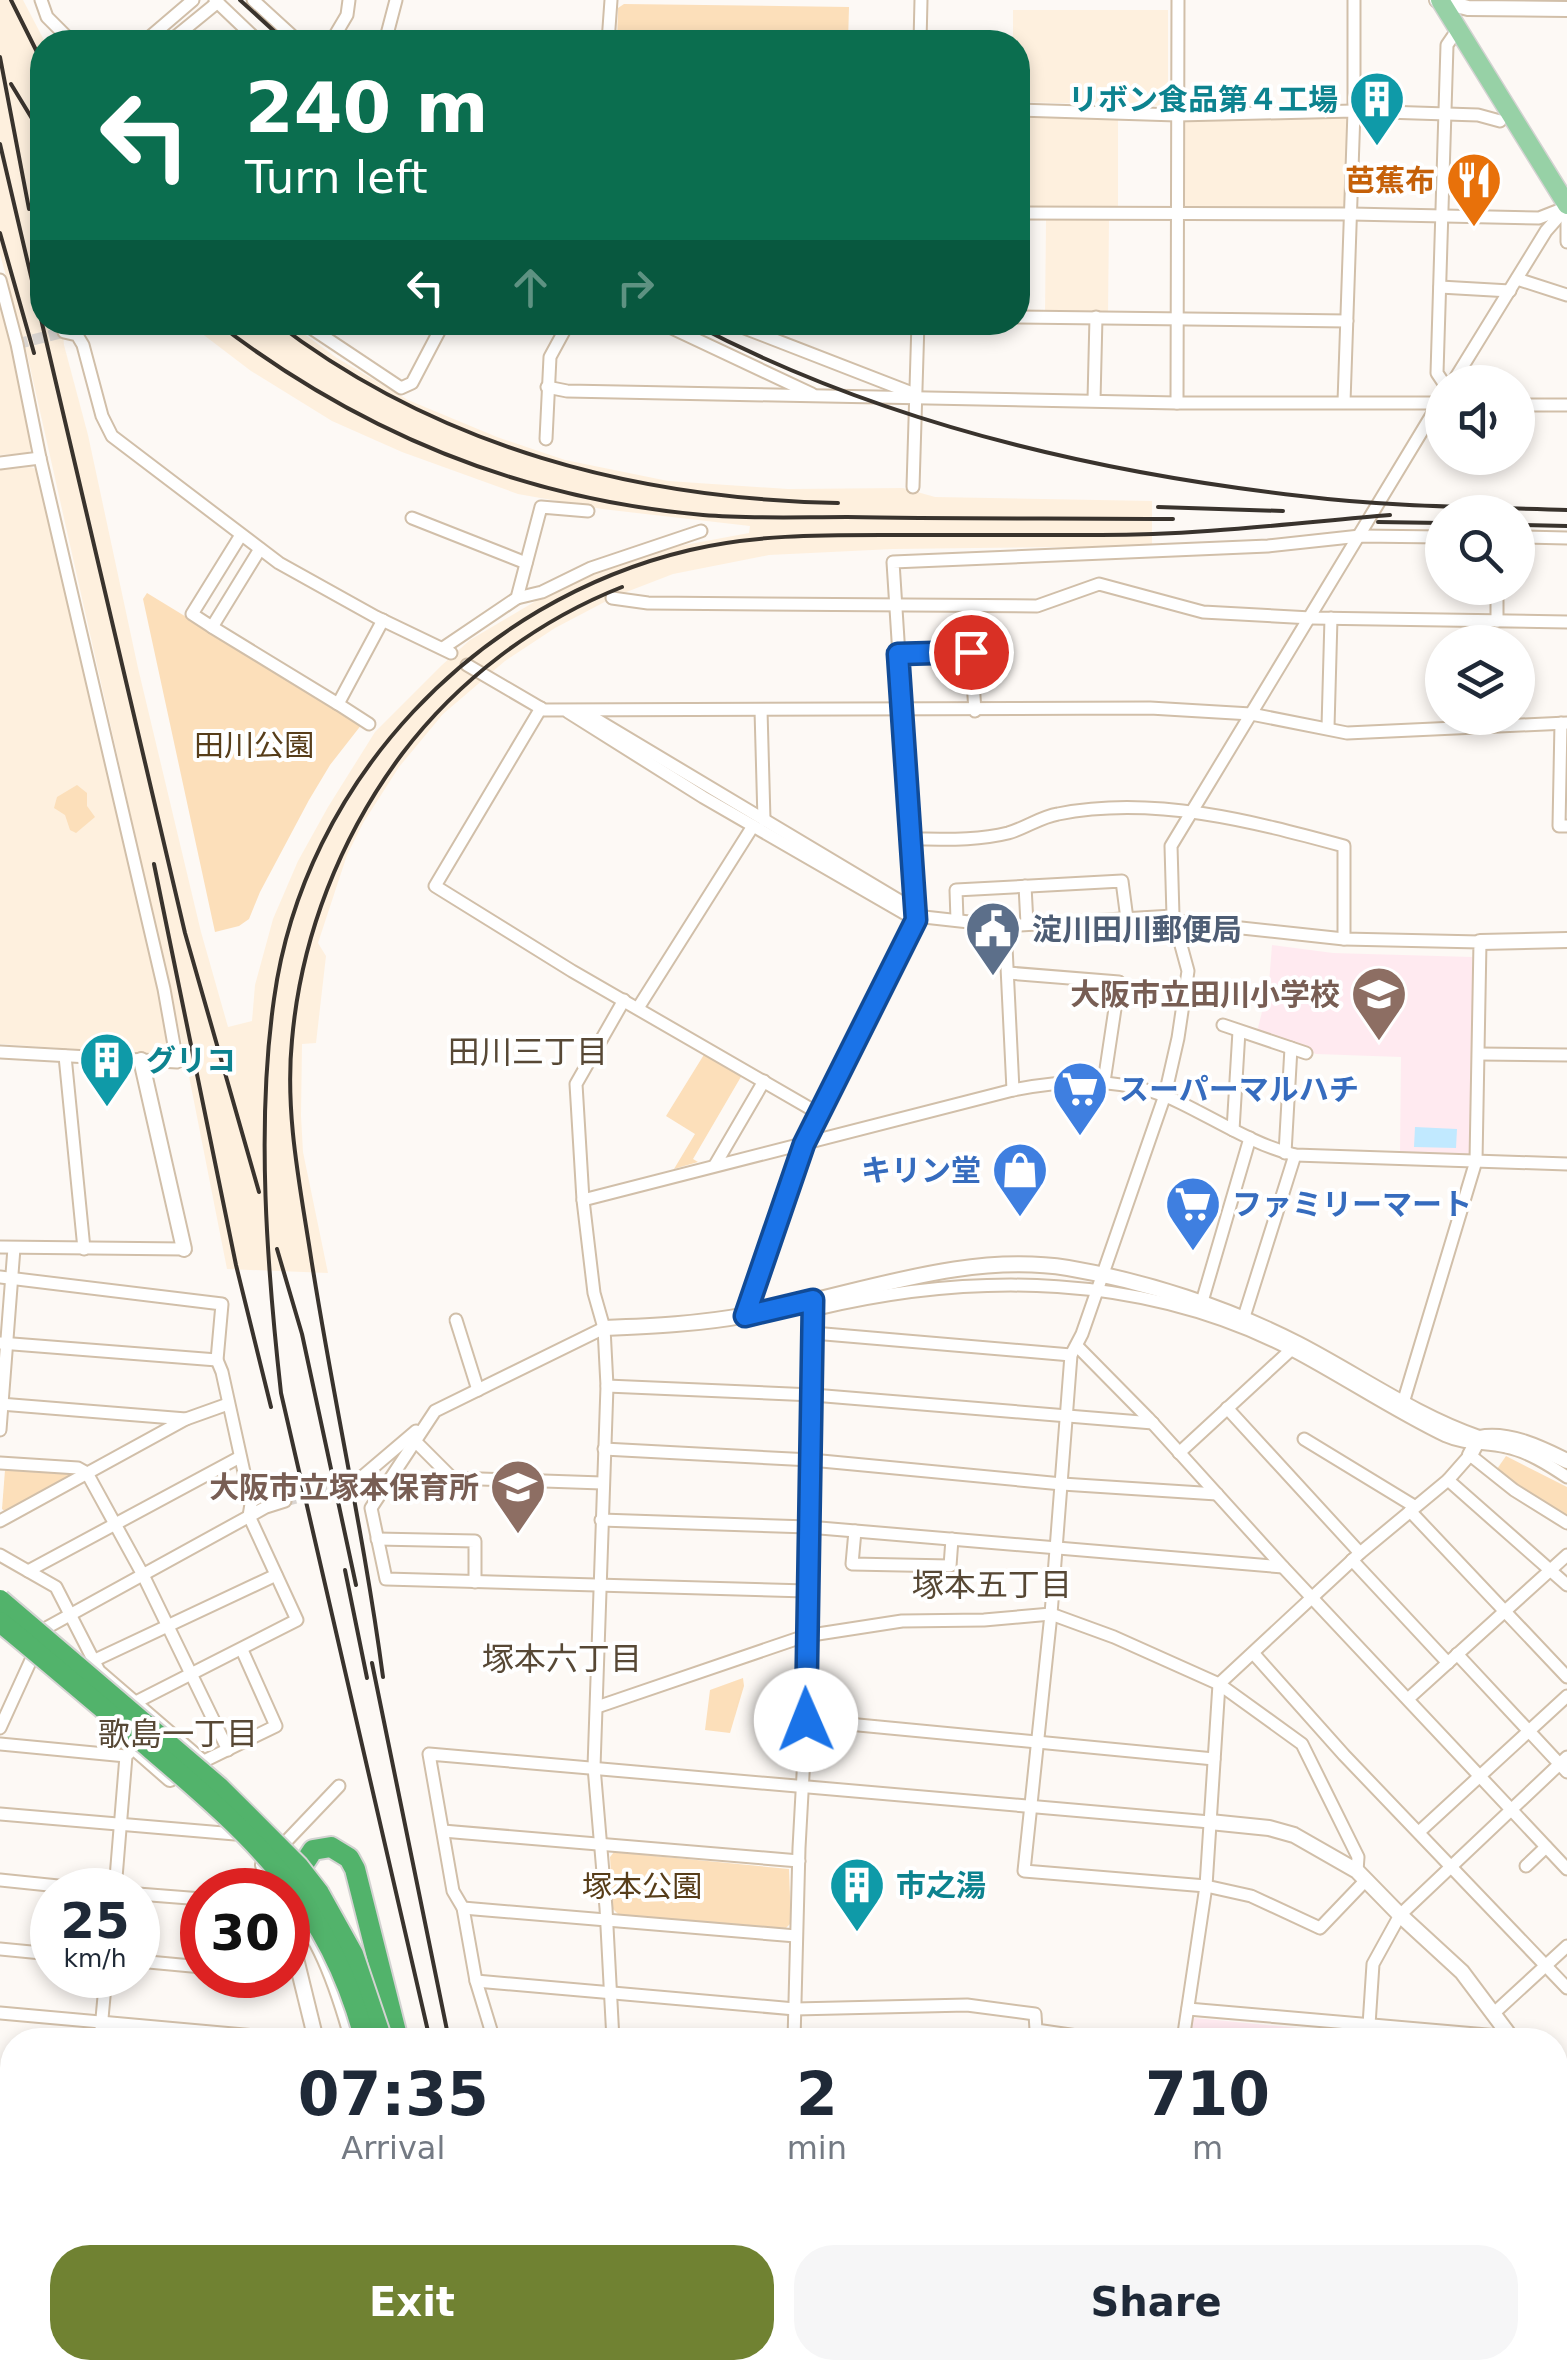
<!DOCTYPE html>
<html lang="en">
<head>
<meta charset="utf-8">
<style>
	:root { --surface:#fff; --page:#f6f6f7; --text:#1f2937; --muted:#747a83; --accent:#708232 }
	body { margin:0; font-family:"DejaVu Sans","Noto Sans JP",sans-serif; background:var(--page); color:var(--text); height:100vh; display:flex; flex-direction:column; font-size:38px; white-space:nowrap }
	* { box-sizing:border-box; margin:0 }
	p { font-size:32px; color:var(--muted) }
	.icon { flex:none; width:55px; height:55px; fill:none; stroke:currentColor; stroke-width:2; stroke-linecap:round; stroke-linejoin:round }
	.map { position:relative; flex:1; overflow:hidden }
	.sheet { position:absolute; left:0px; top:2028px; width:1568px; height:352px; display:flex; flex-direction:column; background:var(--surface); border-radius:40px 40px 0 0; box-shadow:0 5px 15px #0003 }
	.sheet>* { flex:none }
	.hud { position:absolute; left:30px; top:30px; width:1000px; height:305px; border-radius:40px; box-shadow:0 5px 15px #0003; background:#0b6e4f; color:#fff; overflow:hidden }
	.controls { position:absolute; left:1425px; top:365px; display:grid; gap:20px }
	.controls a { display:grid; place-items:center; width:110px; height:110px; border-radius:50%; background:var(--surface); box-shadow:0 5px 15px #0003; font-size:50px }
	.speed { position:absolute; left:30px; top:1868px; display:flex; gap:20px; font-size:50px; font-weight:700; text-align:center }
	.speed>* { display:grid; place-content:center; width:130px; height:130px; border-radius:50%; background:var(--surface); box-shadow:0 5px 15px #0003; line-height:1 }
	.speed small { font-size:25px; font-weight:400 }
	.speed .limit { border:15px solid #d22; background:#fff; color:#111 }
	.pin { position:absolute; display:grid; place-items:center; width:85px; height:85px; color:#fff; margin:-42px; border:5px solid #fff; border-radius:50%; box-shadow:0 2px 10px #0007 }
	.me { position:absolute; width:110px; margin:-55px; rotate:359deg; stroke-linejoin:round; filter:drop-shadow(0 0 8px #0008) }
	.turn { display:flex; align-items:center; gap:35px; height:210px; padding:0 50px; font-size:45px }
	.turn .icon { width:130px; height:130px; stroke-width:2.5 }
	.turn b { display:block; font-size:70px; line-height:85px }
	.lanes { display:flex; align-items:center; height:95px; padding:0 50px; background:#0003; justify-content:center; gap:50px; direction:ltr }
	.lanes .off { opacity:.35 }
	.eta { display:flex; justify-content:space-evenly; align-items:center; height:170px; text-align:center }
	.eta b { font-size:60px; font-weight:600; line-height:70px }
	.button { display:flex; gap:20px; margin-top:auto; padding:20px 50px }
	.button a { flex:1; height:115px; border-radius:40px; background:var(--accent); color:#fff; font-size:40px; font-weight:600; line-height:115px; text-align:center }
	.button a+a { background:var(--page); color:var(--text) }
	.map>svg:first-child { display:block }
</style>
</head>
<body>
<div class="map">
<svg width="1567" height="2378" viewBox="0 0 1567 2378">
	<rect width="100%" height="100%" fill="#fdf9f5"/>
	<g fill="#fef0de">
		<path d="M0,0h23l22,42 -3,280 20,1 2,22 24,90 50,233 63,264 27,95 24,-6 3,-36 18,-66 25,-58 30,-54 47,-75 67,-67 28,-25 86,-51 96,-38 97,-18 1,-7 -148,-17 -84,-15 -116,-42 -70,-31 -81,-50 -63,-48h101l48,35 71,42 89,37 68,23 103,21 120,8 115,-1 32,9 217,4v45l-259,3 -124,6 -96,19 -57,22 -61,32 -50,33 -62,53 -44,53 -36,56 -16,32 -29,88 8,13 -10,87 -14,1 -1,72 2,36 25,121 -101,-4 -41,-208 -158,-703 -28,-104z"/>
		<path d="M1013,10h155v96l-150,-4v-60h-5z"/>
		<path d="M1018,115l100,1v91h-100z"/>
		<path d="M1348,118l-3,91 -164,-1 1,-89z"/>
		<path d="M1046,220h63l-1,93 -63,1z"/>
		<path d="M0,300l34,144 -6,9 -28,2z"/>
		<path d="M31,467l7,3 121,521 10,58 -6,6 -163,-11v-574z"/>
	</g>
	<g fill="#ffeaf0">
		<path d="M1272,945l61,8 139,4v195l-3,3 -69,-2 1,-96 -85,-3 -59,-22 12,-49z"/>
		<path d="M1195,2018l196,19 2,3h-205l1,-18z"/>
	</g>
	<g fill="#fcdfba">
		<path d="M624,4l225,3 -1,35h-231l1,-34z"/>
		<path d="M147,593l215,131 -32,41 -21,35 -49,92 -11,27 -10,7 -24,6 -72,-333z"/>
		<path d="M77,785l10,8v13l8,11 -19,16 -6,-3 -5,-15 -11,-7 3,-11z"/>
		<path d="M705,1053l37,22 -49,84 5,3 -24,7 21,-35 -29,-18z"/>
		<path d="M1506,1456l61,31v30l-46,-27 -24,-21z"/>
		<path d="M9,1466l59,6 1,6 -63,34 -4,-3 3,-39z"/>
		<path d="M743,1678l1,8 -14,47 -25,-3 5,-40z"/>
		<path d="M614,1852l175,17 2,54 -5,5 -167,-13 -6,-6 -3,-52z"/>
		<path d="M0,2369l60,5 4,4h-64z"/>
	</g>
	<path fill="#c1e9ff" d="M1415,1127l42,2 -1,19 -42,-1z"/>
	<g fill="none" stroke-linecap="round" stroke-linejoin="round">
		<g stroke="#dad5d1" stroke-width="11" stroke-dasharray="11 5.5" stroke-linecap="butt">
			<path d="M17,344l47,-12"/>
			<path d="M285,1501l71,-19"/>
		</g>
		<g stroke="#d1bfa9" stroke-width="15">
			<g id="minor">
				<path d="M41,0l6,17 25,25"/>
				<path d="M215,0l44,42"/>
				<path d="M253,0l46,42"/>
				<path d="M144,42l49,-42"/>
				<path d="M169,42l49,-40"/>
				<path d="M331,42l16,-27 2,-15"/>
				<path d="M385,42l11,-42"/>
				<path d="M508,42h4"/>
				<path d="M608,42l3,-42"/>
				<path d="M920,42l1,-42"/>
				<path d="M1018,110l159,5 177,-4 124,4 22,6"/>
				<path d="M1018,213l333,1 188,4 28,-11"/>
				<path d="M1567,219v23"/>
				<path d="M1517,279l50,16"/>
				<path d="M0,280l17,64 23,114 124,531 13,73 -177,-10"/>
				<path d="M1440,287l70,4"/>
				<path d="M1018,317l329,4"/>
				<path d="M302,322l99,66 11,-5 32,-61"/>
				<path d="M659,322l153,72"/>
				<path d="M729,322l183,71"/>
				<path d="M64,332l13,3 6,10 19,71 10,20 167,127 97,54 75,36"/>
				<path d="M1443,382l-6,-9 10,-328 11,-16"/>
				<path d="M1453,382l93,-151 15,-17"/>
				<path d="M547,387l20,4 610,12h265"/>
				<path d="M1094,400l2,-83"/>
				<path d="M1344,402l10,-291v-111"/>
				<path d="M1177,403l1,-403"/>
				<path d="M1518,405h49"/>
				<path d="M546,439l4,-82 19,-35"/>
				<path d="M0,463l40,-5"/>
				<path d="M913,487l5,-165"/>
				<path d="M412,518l114,45"/>
				<path d="M241,535l-49,79 20,13 48,-78"/>
				<path d="M1518,537l49,1"/>
				<path d="M517,598l25,-6 49,-24 110,-37"/>
				<path d="M612,598l36,5 389,3 62,-22 104,28 108,6 256,4"/>
				<path d="M1497,621v-33"/>
				<path d="M212,627l126,77"/>
				<path d="M443,648l74,-50 24,-91 47,4"/>
				<path d="M898,654l73,-2 4,59"/>
				<path d="M467,665l77,45 606,-2 101,6 96,19 220,-10"/>
				<path d="M541,708l-106,178 137,85 246,142"/>
				<path d="M761,710l3,110"/>
				<path d="M568,712l135,85 213,123 8,-3 81,9 168,-10"/>
				<path d="M584,712l331,198"/>
				<path d="M1561,723l-2,103h8"/>
				<path d="M369,724l-31,-20 45,-84"/>
				<path d="M1328,727l3,-109"/>
				<path d="M909,839c33,0 67,2 99,-6 18,-5 32,-16 50,-19 95,-19 194,7 286,32v93"/>
				<path d="M1025,886l2,38"/>
				<path d="M957,920l-1,-30 166,-9 5,38"/>
				<path d="M1176,921l168,18 136,3 -4,219 -73,242"/>
				<path d="M1005,926l8,164"/>
				<path d="M1008,973l111,9 -15,100"/>
				<path d="M638,1008l115,-182"/>
				<path d="M1223,1025l83,28"/>
				<path d="M1479,1054l88,1"/>
				<path d="M65,1056l19,193"/>
				<path d="M1233,1130l6,-99"/>
				<path d="M1285,1153l6,-105"/>
				<path d="M715,1165l49,-84"/>
				<path d="M583,1200l430,-110c56,-11 115,-13 168,13 37,18 74,42 114,52l272,9"/>
				<path d="M0,1247l184,2"/>
				<path d="M0,1277l222,27 -5,56 5,12 29,132 -2,12 48,104 -161,82 -8,8"/>
				<path d="M1201,1305l49,-167"/>
				<path d="M813,1310c161,-39 331,-37 481,41 51,27 100,60 152,85 20,9 40,6 60,11 21,4 43,18 61,30"/>
				<path d="M745,1316l59,-172 112,-224 -23,-358 375,-16 92,-10 82,1"/>
				<path d="M456,1320l22,70"/>
				<path d="M1243,1320l52,-165"/>
				<path d="M604,1328l-169,83 -64,97 15,71 421,12"/>
				<path d="M813,1333l258,22"/>
				<path d="M0,1343l217,17"/>
				<path d="M1077,1346l71,72 135,149 284,302"/>
				<path d="M607,1386l206,9 340,28"/>
				<path d="M0,1404l186,15"/>
				<path d="M1227,1408l133,145"/>
				<path d="M0,1430l14,-182"/>
				<path d="M1304,1439l110,67"/>
				<path d="M414,1440l38,38 150,5"/>
				<path d="M604,1449l207,11 251,24 155,10"/>
				<path d="M1179,1453l115,-106"/>
				<path d="M0,1463l78,5 9,5 56,102 85,175"/>
				<path d="M1448,1480l119,105"/>
				<path d="M356,1482l60,-51"/>
				<path d="M1410,1511l157,166"/>
				<path d="M601,1520l207,7 475,40"/>
				<path d="M0,1521l186,-102 42,-15"/>
				<path d="M855,1531l-3,33 98,2 2,-27"/>
				<path d="M377,1539l98,2v41"/>
				<path d="M0,1555l56,32 43,84 102,88"/>
				<path d="M1352,1560l96,103"/>
				<path d="M28,1571l212,-114"/>
				<path d="M37,1633l229,-126 19,-6"/>
				<path d="M1254,1654l90,101 223,233"/>
				<path d="M1457,1654l110,118"/>
				<path d="M93,1661l183,-86"/>
				<path d="M1409,1698l158,-143"/>
				<path d="M597,1707l208,-71 97,-15 82,-1 67,-6 63,23 105,47 83,60 56,113 -1,14"/>
				<path d="M806,1720l408,39"/>
				<path d="M0,1728l31,-68"/>
				<path d="M0,1744l126,12"/>
				<path d="M198,1764l78,-38 -34,-76"/>
				<path d="M0,1814l235,20"/>
				<path d="M443,1831l356,30"/>
				<path d="M1419,1832l148,-136"/>
				<path d="M277,1851l62,-65"/>
				<path d="M1526,1866l20,-19"/>
				<path d="M0,1880l97,10"/>
				<path d="M1366,1880l-46,48 -69,-32 -45,-10 -182,-15 27,-257 20,-259 11,-21 83,-239 13,-57 10,-67 -15,-55 -2,-70 271,-448"/>
				<path d="M115,1890l11,-134 8,-8"/>
				<path d="M138,1894l64,5"/>
				<path d="M463,1908l333,28"/>
				<path d="M288,1909c31,21 53,95 63,131"/>
				<path d="M0,1949l52,5"/>
				<path d="M138,1961l64,6"/>
				<path d="M476,1981l319,28 172,-4 68,9 1,16 48,7 86,3"/>
				<path d="M1188,2009l322,28"/>
				<path d="M0,2013l301,27"/>
				<path d="M1493,2014l74,-68"/>
				<path d="M1369,2025l4,-61 27,-49 167,-158"/>
				<path d="M100,2040l6,-65"/>
				<path d="M494,2040l-18,-59 -13,-73 -10,-17 -24,-137 781,68"/>
				<path d="M613,2040l-7,-132 -12,-141 13,-381 -3,-58 -10,-35 -11,-93 -7,-116 48,-84"/>
				<path d="M794,2040l5,-192 7,-128 -1,-84 8,-332"/>
				<path d="M1183,2040l23,-154 13,-202 141,-131 88,-73 22,-25 44,35 53,33"/>
				<path d="M0,2305l12,2"/>
				<path d="M552,2368l3,10"/>
				<path d="M866,2368l40,10"/>
				<path d="M238,2378l1,-10"/>
				<path d="M620,2378v-10"/>
				<path d="M783,2378l2,-10"/>
				<path d="M936,2378l2,-10"/>
				<path d="M1146,2378l3,-10"/>
				<path d="M1366,2378l1,-10"/>
				<path d="M1555,2378l11,-125"/>
			</g>
		</g>
		<g stroke="#d1bfa9" stroke-width="18">
			<g id="tertiary">
				<path d="M1437,0l31,8 99,1"/>
				<path d="M1480,942l87,-2"/>
				<path d="M141,1060l43,189"/>
				<path d="M604,1328c48,-2 96,-4 143,-13 104,-18 214,-64 321,-47 77,13 160,40 230,76 60,31 117,72 181,94"/>
				<path d="M1470,1455l9,-17c29,-6 62,10 88,23"/>
				<path d="M115,1731l55,48"/>
				<path d="M1210,1822l59,6 25,7 63,36 43,44 62,57 51,68"/>
				<path d="M263,1865l14,25"/>
				<path d="M288,1926l28,114"/>
				<path d="M1555,2097l12,16"/>
				<path d="M0,2105l12,1"/>
				<path d="M0,2121l12,1"/>
				<path d="M1555,2144l12,1"/>
				<path d="M1555,2241l12,1"/>
				<path d="M1555,2259l12,1"/>
				<path d="M0,2361l12,1"/>
				<path d="M72,2368l139,10"/>
				<path d="M383,2368l2,10"/>
			</g>
		</g>
		<g stroke="#d4d3d2" stroke-width="21">
			<path id="primary" d="M1440,0l127,205"/>
		</g>
		<g stroke="#d4d3d2" stroke-width="24">
			<g id="motorway">
				<path d="M303,1885v-20l10,-15 18,-3 18,11 6,11 43,171"/>
				<path d="M440,2368l2,10"/>
				<path d="M456,2368l2,10"/>
			</g>
		</g>
		<use href="#minor" stroke="#fff" stroke-width="11"/>
		<use href="#tertiary" stroke="#fff" stroke-width="14"/>
		<use href="#primary" stroke="#97d1a6" stroke-width="18"/>
		<use href="#motorway" stroke="#52b36b" stroke-width="20"/>
		<g stroke="#39332d" stroke-width="4">
			<path d="M11,0l31,62"/>
			<path d="M240,0l46,42"/>
			<path d="M0,57l29,152"/>
			<path d="M11,84l31,51"/>
			<path d="M0,144l185,789 74,259"/>
			<path d="M0,233l34,120"/>
			<path d="M216,322c144,111 306,177 487,193 47,4 96,2 144,2 108,2 217,1 326,2"/>
			<path d="M275,322c163,125 360,177 563,181"/>
			<path d="M690,322c188,100 401,150 611,174 88,11 178,11 266,14"/>
			<path d="M1158,507l125,4"/>
			<path d="M1378,522l64,1"/>
			<path d="M1518,525l49,1"/>
			<path d="M154,864l82,401 35,142"/>
			<path d="M277,1249l25,85 54,251"/>
			<path d="M345,1570l22,108"/>
			<path d="M372,1663l77,377"/>
			<path d="M383,1677c-19,-143 -51,-283 -73,-426 -11,-70 -25,-140 -18,-211 9,-103 48,-203 110,-286 56,-74 134,-133 220,-167"/>
			<path d="M430,2040l-149,-647c-14,-126 -25,-268 -7,-394 30,-218 203,-399 416,-449 62,-15 128,-15 192,-15 73,0 146,0 219,0 96,0 194,-12 289,-20"/>
			<path d="M483,2368l3,10"/>
			<path d="M505,2368l2,10"/>
			<path d="M532,2368l2,10"/>
		</g>
		<g stroke="#d4d3d2" stroke-width="24" stroke-linecap="butt">
			<g id="motorway-bridge">
				<path d="M0,1600l219,187 79,79 21,27 34,61 29,86"/>
				<path d="M0,1622c51,42 101,85 152,128 103,88 177,154 213,290"/>
			</g>
		</g>
		<use href="#motorway-bridge" stroke="#52b36b" stroke-width="20"/>
	</g>
	<g fill="none" stroke-linecap="round" stroke-linejoin="round">
		<g stroke="#114b97" stroke-width="25">
			<path id="route" d="M806,1720l7,-420 -68,16 59,-172 112,-224 -18,-266 73,-2"/>
		</g>
		<use href="#route" stroke="#1a73e8" stroke-width="18"/>
	</g>
	<defs>
		<g id="building-pin" transform="scale(2.875)"><path d="M0 17L-7.5 6A9.5 9.5 0 1 1 7.5 6Z" fill="#0f9aa8" stroke="#fff"/><path d="M-4-6H4V6H1V3H-1V6H-4ZM-2.5-4.3h1.7v1.8h-1.7ZM.8-4.3h1.7v1.8H.8ZM-2.5-1h1.7V.8h-1.7ZM.8-1h1.7V.8H.8Z" fill="#fff"/></g>
		<g id="restaurant-pin" transform="scale(2.875)"><path d="M0 17L-7.5 6A9.5 9.5 0 1 1 7.5 6Z" fill="#e8710a" stroke="#fff"/><path d="M-5-6h1v4h1v-4h1v4h1v-4h1v5L-1.5 .5V6h-2V.5L-5-1ZM5-6V6H3V1.5H1.5Q1.5-4 5-6Z" fill="#fff"/></g>
		<g id="civic-pin" transform="scale(2.875)"><path d="M0 17L-7.5 6A9.5 9.5 0 1 1 7.5 6Z" fill="#5c6f8a" stroke="#fff"/><path d="M-.6-6.5H3V-4.5H.6V-3L4-1V1h2V6H-6V1h2V-1L-.6-3ZM-1.2 2.5V6h2.4V2.5Z" fill="#fff"/></g>
		<g id="school-pin" transform="scale(2.875)"><path d="M0 17L-7.5 6A9.5 9.5 0 1 1 7.5 6Z" fill="#8d6e63" stroke="#fff"/><path d="M0-5L7-2L0 1L-7-2ZM-4 1L0 2.5L4 1V4Q0 6-4 4Z" fill="#fff"/></g>
		<g id="supermarket-pin" transform="scale(2.875)"><path d="M0 17L-7.5 6A9.5 9.5 0 1 1 7.5 6Z" fill="#3f7fe0" stroke="#fff"/><path d="M-6-5.5h2.5l.6 2H6L4.5 2H-2.5L-4.4-4H-6ZM-1.5 3.2a1.3 1.3 0 1 0 .1 0ZM3 3.2a1.3 1.3 0 1 0 .1 0Z" fill="#fff"/></g>
		<g id="shop-pin" transform="scale(2.875)"><path d="M0 17L-7.5 6A9.5 9.5 0 1 1 7.5 6Z" fill="#3f7fe0" stroke="#fff"/><path d="M-5-2.5h2.3a2.7 3.5 0 0 1 5.4 0H5L5.5 6h-11ZM-1.5-2.5h3a1.5 2.3 0 0 0-3 0Z" fill="#fff"/></g>
	</defs>
	<g fill-rule="evenodd">
		<use href="#building-pin" x="1377" y="99"/>
		<use href="#restaurant-pin" x="1474" y="180"/>
		<use href="#civic-pin" x="993" y="929"/>
		<use href="#school-pin" x="1379" y="994"/>
		<use href="#building-pin" x="107" y="1060"/>
		<use href="#supermarket-pin" x="1080" y="1089"/>
		<use href="#shop-pin" x="1020" y="1170"/>
		<use href="#supermarket-pin" x="1193" y="1204"/>
		<use href="#school-pin" x="518" y="1487"/>
		<use href="#building-pin" x="857" y="1885"/>
	</g>
	<g text-anchor="middle" dominant-baseline="central" stroke-width="8" stroke-linejoin="round" paint-order="stroke">
		<g font-size="30" font-weight="bold" fill="#0d838f" stroke="#fff" text-anchor="start">
			<text x="1338" y="99" text-anchor="end">リボン食品第４工場</text>
			<text x="146" y="1060">グリコ</text>
			<text x="896" y="1885">市之湯</text>
		</g>
		<g font-size="30" font-weight="bold" fill="#c56008" stroke="#fff" text-anchor="end">
			<text x="1435" y="180">芭蕉布</text>
		</g>
		<g font-size="30" fill="#573d19" stroke="#fff">
			<text x="254" y="745">田川公園</text>
			<text x="642" y="1886">塚本公園</text>
		</g>
		<g font-size="30" font-weight="bold" fill="#4e5e75" stroke="#fff" text-anchor="start">
			<text x="1032" y="929">淀川田川郵便局</text>
		</g>
		<g font-size="30" font-weight="bold" fill="#785e54" stroke="#fff" text-anchor="end">
			<text x="1340" y="994">大阪市立田川小学校</text>
			<text x="479" y="1487">大阪市立塚本保育所</text>
		</g>
		<g font-size="30" font-weight="bold" fill="#366cbe" stroke="#fff" text-anchor="start">
			<text x="1119" y="1089">スーパーマルハチ</text>
			<text x="981" y="1170" text-anchor="end">キリン堂</text>
			<text x="1232" y="1204">ファミリーマート</text>
		</g>
		<g font-size="32" fill="#574835" stroke="#fff">
			<text x="528" y="1052">田川三丁目</text>
			<text x="992" y="1585">塚本五丁目</text>
			<text x="562" y="1659">塚本六丁目</text>
			<text x="178" y="1734">歌島一丁目</text>
		</g>
	</g>
</svg>
<div class="controls">
<a><svg class="icon" aria-label="sound" viewBox="0 0 24 24"><path d="M4 9h4l5-4v14l-5-4H4zM17 9q2 3 0 6"/></svg></a>
<a><svg class="icon" aria-label="search" viewBox="0 0 24 24"><circle cx="10" cy="10" r="6"/><path d="M15 15l6 6"/></svg></a>
<a><svg class="icon" aria-label="layers" viewBox="0 0 24 24"><path d="M12 4l9 5-9 5-9-5zM3 14l9 5 9-5"/></svg></a>
</div>
<div class="speed"><div>25<small>km/h</small></div><div class="limit">30</div></div>
<div class="pin" style="left:971px;top:652px;background:#d93025"><svg class="icon" aria-label="arrive" viewBox="0 0 24 24"><path d="M6 21V4h12l-3 4 3 4H6"/></svg></div>
<svg class="me" style="left:806px;top:1720px" viewBox="-20 -20 40 40"><circle r="19" fill="#fff"/><path d="M0-13L10 11 0 6-10 11z" fill="#1a73e8"/></svg>
<div class="hud">
<div class="turn"><svg class="icon" aria-label="left" viewBox="0 0 24 24"><path d="M17 20v-9H6M10 6l-5 5 5 5"/></svg><div><b>240 m</b>Turn left</div></div>
<div class="lanes"><svg class="icon" aria-label="left" viewBox="0 0 24 24"><path d="M17 20v-9H6M10 6l-5 5 5 5"/></svg><svg class="icon off" aria-label="ahead" viewBox="0 0 24 24"><path d="M12 20V5M6 11l6-6 6 6"/></svg><svg class="icon off" aria-label="right" viewBox="0 0 24 24"><path d="M7 20v-9h11M14 6l5 5-5 5"/></svg></div>
</div>
<section class="sheet">
<div class="eta">
<div><b>07:35</b><p>Arrival</p></div>
<div><b>2</b><p>min</p></div>
<div><b>710</b><p>m</p></div>
</div>
<div class="button"><a>Exit</a><a>Share</a></div>
</section>
</div>
</body>
</html>
